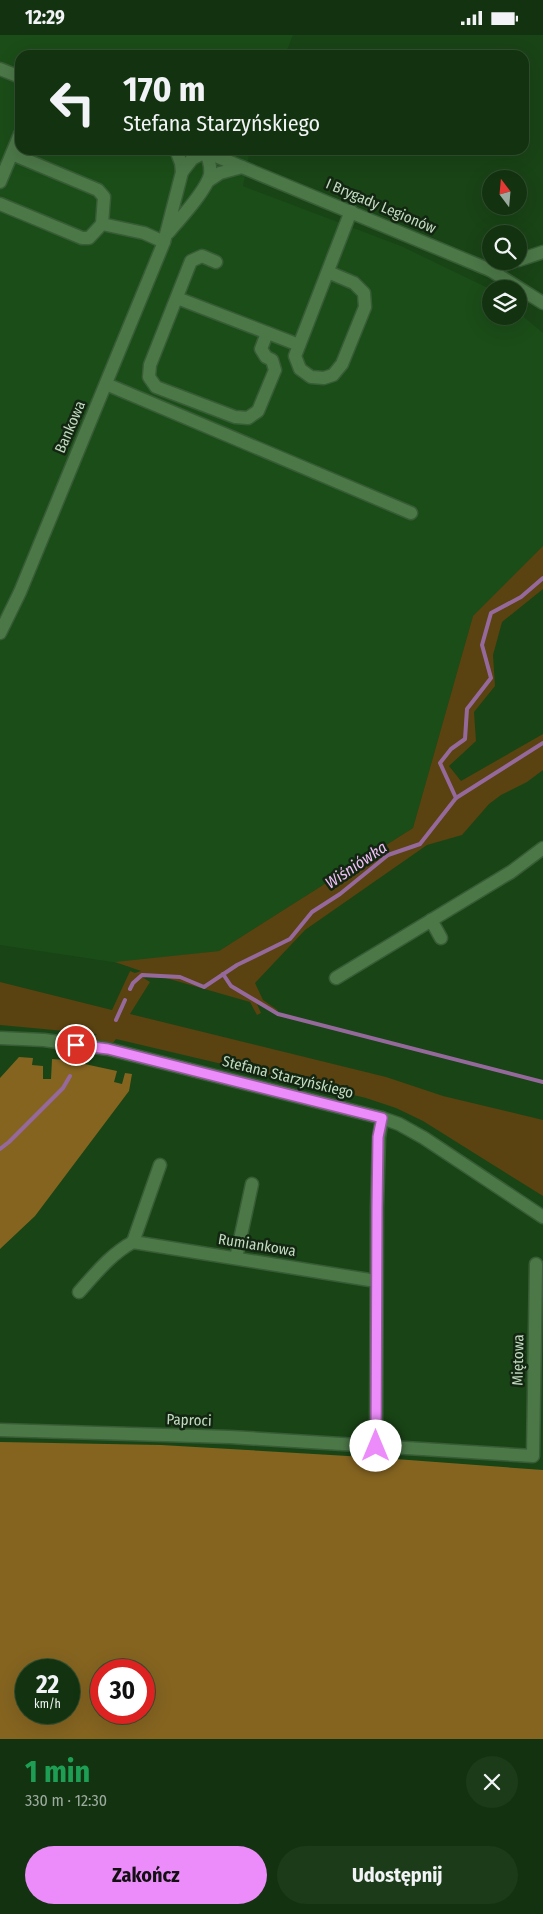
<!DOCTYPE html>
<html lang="pl">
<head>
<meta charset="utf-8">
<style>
	:root { --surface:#133310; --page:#1c3b19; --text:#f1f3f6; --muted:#9daa9f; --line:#324e30; --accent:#ec8cfa }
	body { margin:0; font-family:"Fira Sans Condensed",sans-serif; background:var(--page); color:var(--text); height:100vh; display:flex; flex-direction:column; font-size:19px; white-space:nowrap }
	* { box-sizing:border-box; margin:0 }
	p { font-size:16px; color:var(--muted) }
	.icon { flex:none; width:28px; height:28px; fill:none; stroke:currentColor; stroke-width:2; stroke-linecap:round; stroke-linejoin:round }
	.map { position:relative; height:1704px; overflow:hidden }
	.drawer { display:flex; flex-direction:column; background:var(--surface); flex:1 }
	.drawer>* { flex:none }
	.banner { position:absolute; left:15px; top:15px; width:514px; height:105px; border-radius:15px; box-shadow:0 5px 20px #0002,0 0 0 1px var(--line); background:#133310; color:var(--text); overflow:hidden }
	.needle { width:32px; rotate:344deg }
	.fabs { position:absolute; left:482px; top:135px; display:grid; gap:10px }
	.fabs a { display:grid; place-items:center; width:45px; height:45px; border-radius:50%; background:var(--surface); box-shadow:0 5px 20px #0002,0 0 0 1px var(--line); font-size:25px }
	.speed { position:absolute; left:15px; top:1624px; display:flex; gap:10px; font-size:25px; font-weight:700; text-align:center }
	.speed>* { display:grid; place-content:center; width:65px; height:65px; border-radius:50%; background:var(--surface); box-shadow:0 5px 20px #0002,0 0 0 1px var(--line); line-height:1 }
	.speed small { font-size:12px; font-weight:400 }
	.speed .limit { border:8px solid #d22; background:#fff; color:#111 }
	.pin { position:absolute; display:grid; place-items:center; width:42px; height:42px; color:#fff; margin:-21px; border:2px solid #fff; border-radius:50%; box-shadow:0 1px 5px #0007 }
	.me { position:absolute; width:55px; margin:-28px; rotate:0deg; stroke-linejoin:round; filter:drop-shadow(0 0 4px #0008) }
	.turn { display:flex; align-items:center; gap:18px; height:105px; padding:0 25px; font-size:22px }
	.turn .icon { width:65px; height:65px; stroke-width:2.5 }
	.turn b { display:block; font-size:35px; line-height:42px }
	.round { display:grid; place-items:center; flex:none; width:52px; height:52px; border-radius:26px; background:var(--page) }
	.head { display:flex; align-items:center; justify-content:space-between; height:85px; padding:0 25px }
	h1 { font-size:30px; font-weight:700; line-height:38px; color:#1e9e55 }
	.action { display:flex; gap:10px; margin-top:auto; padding:10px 25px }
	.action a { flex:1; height:58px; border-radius:30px; background:var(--accent); color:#111; font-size:20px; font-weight:700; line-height:58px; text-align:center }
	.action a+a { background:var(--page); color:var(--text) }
	.status { display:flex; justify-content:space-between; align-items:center; height:35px; padding:0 25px; background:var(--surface); direction:ltr }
	.status svg { height:14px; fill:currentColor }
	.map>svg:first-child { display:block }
</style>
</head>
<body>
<div class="status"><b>12:29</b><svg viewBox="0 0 49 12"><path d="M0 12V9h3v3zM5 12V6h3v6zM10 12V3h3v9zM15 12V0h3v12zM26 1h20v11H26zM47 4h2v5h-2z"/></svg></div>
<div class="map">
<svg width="543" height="1704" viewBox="0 0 543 1704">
	<rect width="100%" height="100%" fill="#194416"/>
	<path fill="#1b4d18" d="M0,0h293l-8,20h-265v95h230l-7,36 158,60 87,42 3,3v25h28v-3l24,20v213l-70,70 -60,212 -194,123 -100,12 -119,-18z"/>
	<path fill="#5a4211" d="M543,511v43l-41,33 -9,33 2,31 -21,26 2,29 -27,25 12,15 82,-47v36l-16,12 -26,13 -12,9 -27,31 -35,10 -122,85 -50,53 8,17 16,11 -22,-7 4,9 -4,2 -7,-13 -84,-24 -24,-1 8,5 -20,32 256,63 57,19 100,24v76l-120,-75 -27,-13 -30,-10 -250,-59 -8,10 -13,6 -15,12 -16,6 2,-14 31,-25 -97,-9v-43l112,28 18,-39 5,2 6,-2 -26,-9 104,-11 194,-123 60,-212z"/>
	<g fill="#856420" fill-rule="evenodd">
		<path d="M19,1022l14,1 -1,7 11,1v13h8l1,-20 14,1 51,11 -3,11 8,2 3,-11 7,1 -3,17 -94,125 -35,33v-171z"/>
		<path d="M0,1407l161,3 221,13 161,12v269h-543zM26,1635h43v43h-43zM101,1635h43v43h-43z"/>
	</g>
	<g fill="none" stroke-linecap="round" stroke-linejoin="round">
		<g stroke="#96699d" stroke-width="4">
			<path d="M456,763l87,-55"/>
			<path d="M223,939l8,12 47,28 265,68"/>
			<path d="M130,954l3,-6 9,-8 38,2 24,10 33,-22 53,-26 22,-27 28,-18 48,-39 32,-11 36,-46 -16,-35 11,-14 14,-10 2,-30 24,-31 -9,-33 9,-32 30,-16 22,-19"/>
			<path d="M116,985l9,-20"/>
			<path d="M0,1114l9,-7 54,-54 7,-12"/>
		</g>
		<g stroke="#375c36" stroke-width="15">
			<g id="minor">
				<path d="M0,34l20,8"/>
				<path d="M176,115l5,13 1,9"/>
				<path d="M201,115l289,120 53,33"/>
				<path d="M12,119l86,36 6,7 -2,27 42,9 20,9"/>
				<path d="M208,146l12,-8 22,-6"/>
				<path d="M0,147l20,-48"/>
				<path d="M0,169l82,34h7l13,-14"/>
				<path d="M519,225l24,-8"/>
				<path d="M216,227l-14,-6 -11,5 -41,104 -1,12 7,10 79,30 13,1 10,-7 17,-41 -3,-10 -6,-3 -5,-8 6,-16"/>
				<path d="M490,235l24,-9"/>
				<path d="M328,237l26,11 10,10 1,14 -23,57 -9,11 -9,3 -13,-1 -11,-8 -5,-13 56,-145"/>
				<path d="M177,263l122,47"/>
				<path d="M106,349l305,129"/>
				<path d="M0,598l20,-41 144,-350 18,-70 10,-13 13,-7c4,7 6,15 5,23 -4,16 -31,45 -42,58"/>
				<path d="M431,885l10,18"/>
				<path d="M336,943l175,-106 32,-24"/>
				<path d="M0,1003l44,2 64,9 274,69 17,6 25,14 119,79"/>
				<path d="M133,1207l27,-77"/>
				<path d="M236,1223l16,-74"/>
				<path d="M79,1257c17,-19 32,-38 54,-50l243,39"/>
				<path d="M0,1395l230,7 303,19 3,-192"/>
				<path d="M376,1411l1,-238 2,-71 3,-19"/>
			</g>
		</g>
		<use href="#minor" stroke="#4c7848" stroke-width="12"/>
	</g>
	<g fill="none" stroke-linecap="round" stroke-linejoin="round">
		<g stroke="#995ba2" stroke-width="12">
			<path id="route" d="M76,1010l32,4 274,69 -4,19 -1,71 -1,238"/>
		</g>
		<use href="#route" stroke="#ec8cfa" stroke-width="9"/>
	</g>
	<g text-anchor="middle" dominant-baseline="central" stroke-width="5" stroke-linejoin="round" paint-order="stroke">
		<g font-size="15" fill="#c3dbc0" stroke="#132612">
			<text transform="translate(381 171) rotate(23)">I Brygady Legionów</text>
			<text transform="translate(70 392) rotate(-67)">Bankowa</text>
			<text transform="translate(288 1042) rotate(14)">Stefana Starzyńskiego</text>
			<text transform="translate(257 1210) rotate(9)">Rumiankowa</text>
			<text transform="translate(518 1325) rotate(-89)">Miętowa</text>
			<text transform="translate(189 1385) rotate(2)">Paproci</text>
		</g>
		<g font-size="16" font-style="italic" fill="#f3bffb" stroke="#132612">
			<text transform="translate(356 830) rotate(-34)">Wiśniówka</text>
		</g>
	</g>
</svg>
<div class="fabs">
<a><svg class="needle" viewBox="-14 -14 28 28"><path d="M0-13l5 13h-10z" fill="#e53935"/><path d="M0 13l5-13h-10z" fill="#9daa9f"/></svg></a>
<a><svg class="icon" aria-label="search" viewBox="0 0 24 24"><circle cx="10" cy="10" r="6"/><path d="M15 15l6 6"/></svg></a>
<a><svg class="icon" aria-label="layers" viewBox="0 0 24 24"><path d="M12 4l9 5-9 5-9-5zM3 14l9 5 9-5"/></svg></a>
</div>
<div class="speed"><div>22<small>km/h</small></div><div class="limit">30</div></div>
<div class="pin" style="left:76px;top:1010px;background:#d93025"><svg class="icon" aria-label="arrive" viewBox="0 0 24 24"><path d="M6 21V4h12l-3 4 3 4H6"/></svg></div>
<svg class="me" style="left:376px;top:1411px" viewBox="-20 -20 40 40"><circle r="19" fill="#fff"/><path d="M0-13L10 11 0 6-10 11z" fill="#ec8cfa"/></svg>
<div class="banner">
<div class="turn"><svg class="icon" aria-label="left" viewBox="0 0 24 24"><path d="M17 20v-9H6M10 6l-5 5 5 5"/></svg><div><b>170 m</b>Stefana Starzyńskiego</div></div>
</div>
</div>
<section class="drawer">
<div class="head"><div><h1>1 min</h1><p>330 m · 12:30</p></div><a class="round"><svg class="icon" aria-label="close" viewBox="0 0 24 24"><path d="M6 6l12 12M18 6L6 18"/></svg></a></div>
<div class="action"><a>Zakończ</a><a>Udostępnij</a></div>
</section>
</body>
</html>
